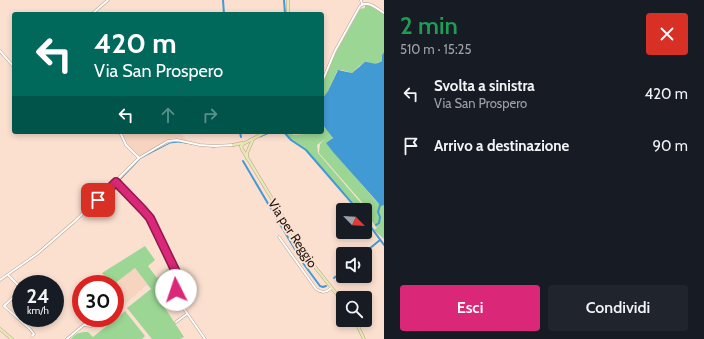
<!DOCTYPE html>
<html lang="it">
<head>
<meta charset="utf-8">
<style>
	:root { --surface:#171b24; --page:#20242c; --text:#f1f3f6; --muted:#9ea1a6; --accent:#db2777 }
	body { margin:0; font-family:Cabin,sans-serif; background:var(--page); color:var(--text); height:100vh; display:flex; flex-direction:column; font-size:15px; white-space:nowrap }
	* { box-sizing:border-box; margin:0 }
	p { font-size:13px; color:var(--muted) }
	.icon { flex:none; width:22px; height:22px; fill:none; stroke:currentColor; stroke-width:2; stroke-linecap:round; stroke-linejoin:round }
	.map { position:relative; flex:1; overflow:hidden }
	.panel { display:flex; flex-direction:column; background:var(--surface); width:320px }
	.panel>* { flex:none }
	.hud { position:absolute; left:12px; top:12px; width:312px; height:122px; border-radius:4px; box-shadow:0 2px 6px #0003; background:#00695c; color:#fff; overflow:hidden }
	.needle { width:26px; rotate:115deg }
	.tools { position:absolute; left:336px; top:203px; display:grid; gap:8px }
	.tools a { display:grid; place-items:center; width:36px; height:36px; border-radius:4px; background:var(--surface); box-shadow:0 2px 6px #0003; font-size:20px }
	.speed { position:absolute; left:12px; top:275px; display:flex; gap:8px; font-size:20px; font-weight:700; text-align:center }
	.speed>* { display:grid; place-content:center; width:52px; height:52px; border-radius:50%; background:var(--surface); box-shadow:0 2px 6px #0003; line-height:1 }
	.speed small { font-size:10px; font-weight:400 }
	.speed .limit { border:6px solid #d22; background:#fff; color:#111 }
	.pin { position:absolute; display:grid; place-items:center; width:34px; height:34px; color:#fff; margin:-17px; border-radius:8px; box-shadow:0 2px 6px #0006 }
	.me { position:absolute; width:44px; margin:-22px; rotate:356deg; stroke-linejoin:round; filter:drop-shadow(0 0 3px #0008) }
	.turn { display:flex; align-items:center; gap:14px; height:84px; padding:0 16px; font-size:18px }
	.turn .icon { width:52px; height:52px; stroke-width:2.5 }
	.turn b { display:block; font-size:28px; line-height:34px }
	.lanes { display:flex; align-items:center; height:38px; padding:0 16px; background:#0003; justify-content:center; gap:20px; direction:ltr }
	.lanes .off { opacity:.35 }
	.round { display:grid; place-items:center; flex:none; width:42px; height:42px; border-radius:4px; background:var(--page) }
	.summary { display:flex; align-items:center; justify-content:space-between; height:68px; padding:0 16px }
	h1 { font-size:24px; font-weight:600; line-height:30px; color:#1e9e55 }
	.cta { display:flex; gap:8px; margin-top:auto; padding:8px 16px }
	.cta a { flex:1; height:46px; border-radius:4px; background:var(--accent); color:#fff; font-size:16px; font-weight:600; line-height:46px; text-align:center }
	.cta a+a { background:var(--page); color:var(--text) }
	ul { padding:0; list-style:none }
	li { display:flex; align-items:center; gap:12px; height:52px; padding:0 16px }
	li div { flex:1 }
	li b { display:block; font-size:15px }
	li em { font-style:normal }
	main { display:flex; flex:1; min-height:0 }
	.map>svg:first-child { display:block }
</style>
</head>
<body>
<main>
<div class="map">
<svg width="384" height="339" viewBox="0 0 384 339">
	<rect width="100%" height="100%" fill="#fbe0d0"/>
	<g fill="#f6d4bf">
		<path d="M121,132h58l8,8 -13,-2 -8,3 -18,11 -8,7 -12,-12z"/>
		<path d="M135,268l13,18h-3l-4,5h-2l-1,2 -12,10 -11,-14 -1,-5z"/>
	</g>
	<g fill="#9bd694">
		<path d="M365,5h3l16,9v38l-2,3v6l-8,3 -7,-2 -8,4 -7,7 -10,-3 -5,1 -9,20 -6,8v-15l12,-28 26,-47 5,-1z"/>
		<path d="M322,124l10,12v3l-6,4 50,58 8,4v34l-10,-9 3,-2 -6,-8 -4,-12 -48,-55 1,-9 5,-5 -8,6 1,8 48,56 6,14 -7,-7v-6h-5l-54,-60 -14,-10 -7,-8h6l2,3 12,-1 2,-2 16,1z"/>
		<path d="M145,246l10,14 -7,6 9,12 15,-12 2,3 -17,13 7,10 -7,4 27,41 -4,2h-28l-25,-31 24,-19 -16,-21 -21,16h-3l-9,-11z"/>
		<path d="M125,311l20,25 -3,3h-71c5,-6 9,-7 17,-7l5,5z"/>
	</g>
	<path fill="#429ad4" d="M384,52v153l-3,1 -48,-54 -7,-9 7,-5 -11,-14v-25l6,-8 10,-21 14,3 13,-11c8,0 8,4 17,-1v-6z"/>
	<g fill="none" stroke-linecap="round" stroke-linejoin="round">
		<g stroke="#429ad4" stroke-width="1">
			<path d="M260,137l12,-5"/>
			<path d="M120,180l21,-22 29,-15 8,-1 36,5"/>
		</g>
		<g stroke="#429ad4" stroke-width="2">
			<path d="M223,0l1,14"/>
			<path d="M284,0l1,14"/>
			<path d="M240,132l1,5"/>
			<path d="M284,132l7,8 15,10 52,60"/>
			<path d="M243,161l60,102 17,23 3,1 3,-1"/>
			<path d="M365,219l19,26"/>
			<path d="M376,225l3,-2 1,-6 -2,-5 2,-7"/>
			<path d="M363,254l17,-14"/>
			<path d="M334,278l9,-7"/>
		</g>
		<g stroke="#b9a090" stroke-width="3">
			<g id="street">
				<path d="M361,0l1,4"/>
				<path d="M92,14l16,-14"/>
				<path d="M0,51l14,16"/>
				<path d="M322,82l13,-31 25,-45c8,-6 16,2 24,7"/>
				<path d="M120,132l6,13 13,13"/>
				<path d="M116,182l27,27 7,9 27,57 -1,18 4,10 25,36"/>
				<path d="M279,237l37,52c6,4 10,4 15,-1"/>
				<path d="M8,275l13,13"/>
				<path d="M0,280l37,-26 38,-33 64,-63 29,-17 9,-1 23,5 14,1 19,-1"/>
				<path d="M21,290l-17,16 26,23 4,5 -2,2"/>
				<path d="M176,322l11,-8"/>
				<path d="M84,325l7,1 10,-8"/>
				<path d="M67,339l25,-21"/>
			</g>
		</g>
		<g stroke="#b9a090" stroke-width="3.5">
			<g id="secondary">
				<path d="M288,0v14"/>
				<path d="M266,132l-23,12 -2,2 1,3 65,108 36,45"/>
				<path d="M233,145l9,-2"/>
				<path d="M247,158v-5l6,-14"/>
				<path d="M355,320l9,19"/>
				<path d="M0,329l12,10"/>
			</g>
		</g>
		<use href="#street" stroke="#fff" stroke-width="2"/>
		<use href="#secondary" stroke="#e7e9b3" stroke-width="2.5"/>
	</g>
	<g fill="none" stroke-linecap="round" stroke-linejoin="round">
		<g stroke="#8e194d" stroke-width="10">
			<path id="route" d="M98,200l18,-18 27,28 7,8 26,54 1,7 -1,11"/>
		</g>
		<use href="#route" stroke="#db2777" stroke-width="7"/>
	</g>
	<g text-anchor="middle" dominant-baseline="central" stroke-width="4" stroke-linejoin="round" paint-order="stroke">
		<g font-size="13" fill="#201711" stroke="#fbe0d0">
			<text transform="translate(293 233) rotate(57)">Via per Reggio</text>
		</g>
	</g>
</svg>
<div class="tools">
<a><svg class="needle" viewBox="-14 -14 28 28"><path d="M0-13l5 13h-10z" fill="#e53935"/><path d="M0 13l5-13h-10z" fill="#9ea1a6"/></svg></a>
<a><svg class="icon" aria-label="sound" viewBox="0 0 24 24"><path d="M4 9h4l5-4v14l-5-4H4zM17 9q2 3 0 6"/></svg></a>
<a><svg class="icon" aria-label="search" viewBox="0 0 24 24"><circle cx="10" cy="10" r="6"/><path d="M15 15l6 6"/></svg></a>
</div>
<div class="speed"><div>24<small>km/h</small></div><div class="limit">30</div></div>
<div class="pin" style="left:98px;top:200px;background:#d93025"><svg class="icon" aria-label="arrive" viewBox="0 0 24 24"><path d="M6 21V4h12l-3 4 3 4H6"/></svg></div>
<svg class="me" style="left:176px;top:290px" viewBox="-20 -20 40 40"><circle r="19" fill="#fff"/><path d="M0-13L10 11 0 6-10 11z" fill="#db2777"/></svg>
<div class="hud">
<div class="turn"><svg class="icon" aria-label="left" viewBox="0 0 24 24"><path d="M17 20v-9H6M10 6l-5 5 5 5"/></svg><div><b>420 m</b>Via San Prospero</div></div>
<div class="lanes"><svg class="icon" aria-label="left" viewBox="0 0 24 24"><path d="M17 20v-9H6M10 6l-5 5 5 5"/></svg><svg class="icon off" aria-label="ahead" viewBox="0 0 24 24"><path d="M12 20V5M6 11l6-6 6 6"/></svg><svg class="icon off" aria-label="right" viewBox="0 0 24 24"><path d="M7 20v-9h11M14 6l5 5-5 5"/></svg></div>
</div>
</div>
<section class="panel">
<div class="summary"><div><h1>2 min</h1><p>510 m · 15:25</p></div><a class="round" style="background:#d93025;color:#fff"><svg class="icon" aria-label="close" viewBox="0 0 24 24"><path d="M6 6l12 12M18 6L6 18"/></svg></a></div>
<ul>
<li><svg class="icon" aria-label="left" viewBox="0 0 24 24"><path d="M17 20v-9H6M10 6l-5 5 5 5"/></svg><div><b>Svolta a sinistra</b><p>Via San Prospero</p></div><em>420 m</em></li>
<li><svg class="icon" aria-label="arrive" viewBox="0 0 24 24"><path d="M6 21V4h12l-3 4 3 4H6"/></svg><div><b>Arrivo a destinazione</b></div><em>90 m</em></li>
</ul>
<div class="cta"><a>Esci</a><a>Condividi</a></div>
</section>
</main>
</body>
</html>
